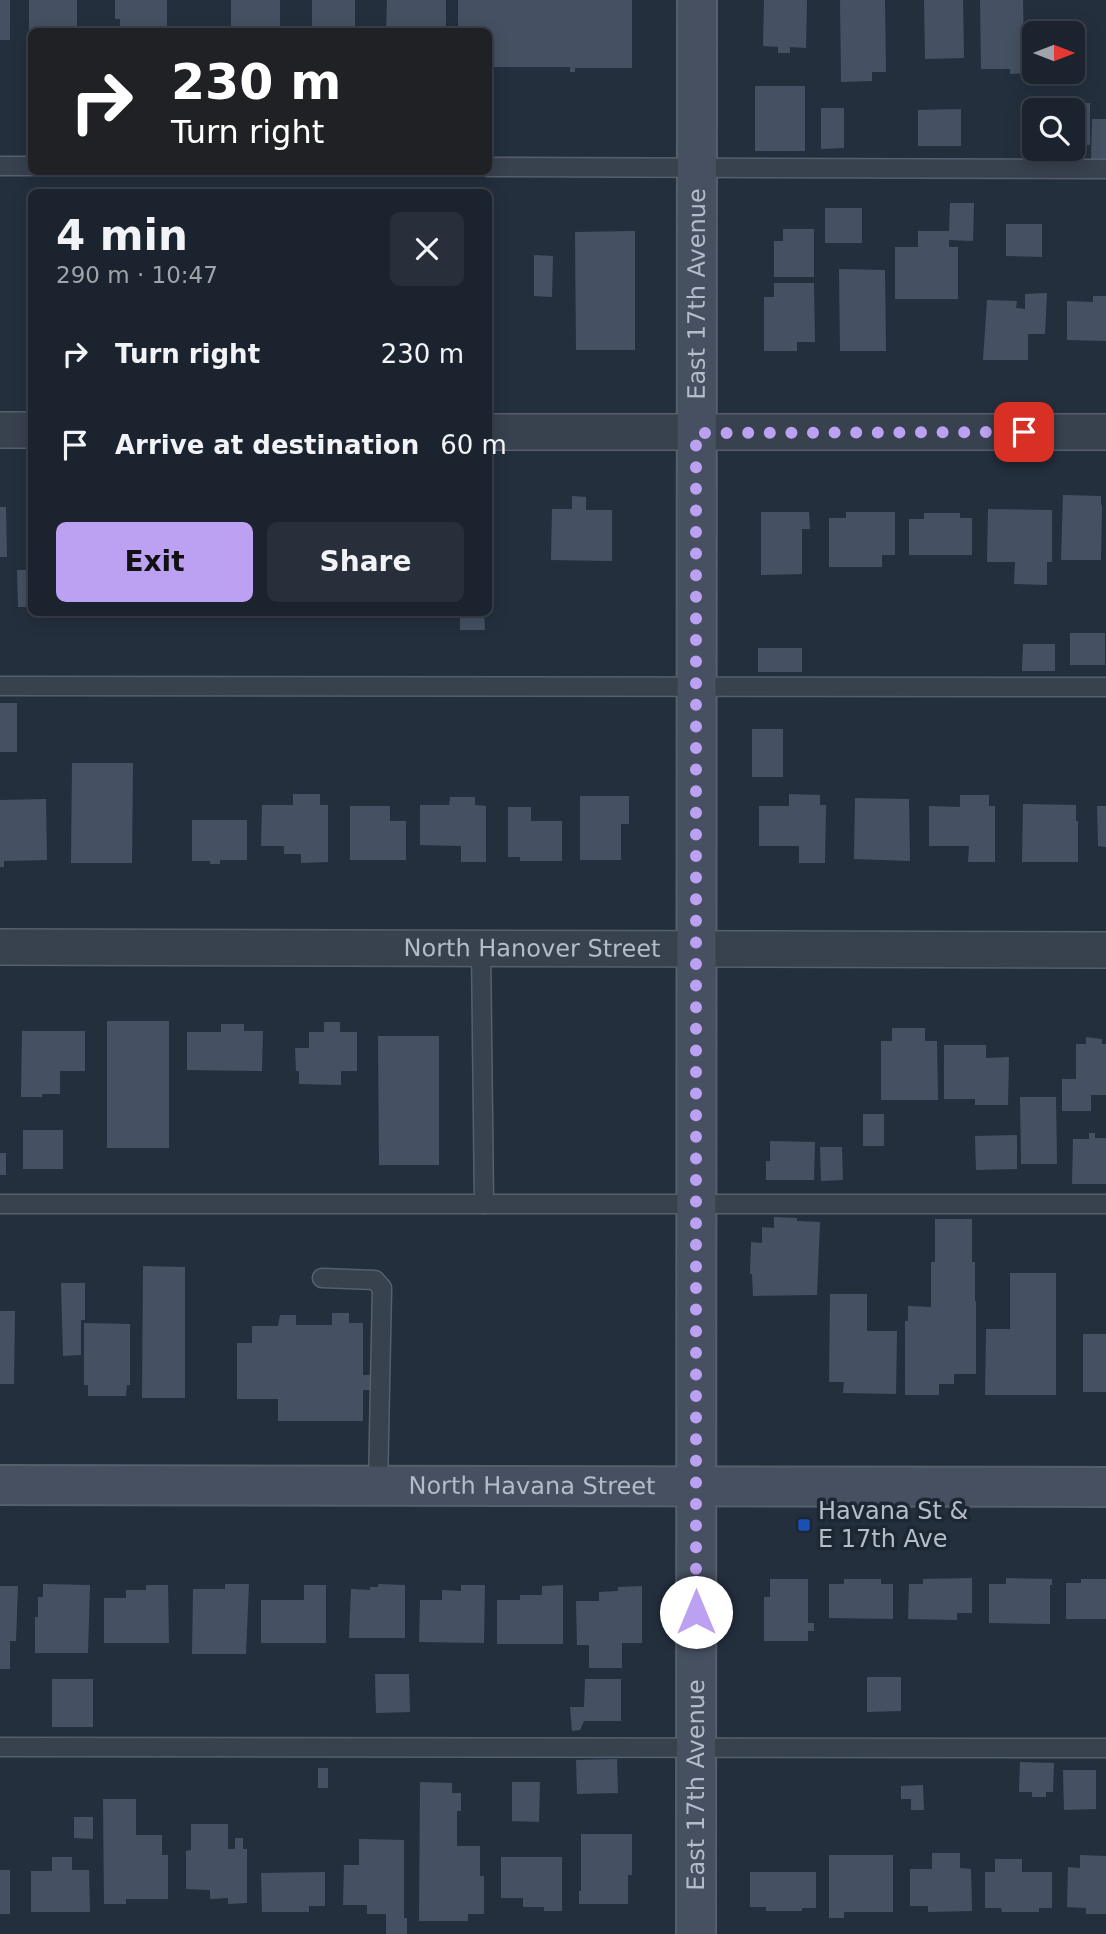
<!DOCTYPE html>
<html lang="en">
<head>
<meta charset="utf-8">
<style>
	:root { --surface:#1b232e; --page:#282f3a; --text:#f1f3f6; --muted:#a0a4aa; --line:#39404a; --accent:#bca0f2 }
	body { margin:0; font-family:"DejaVu Sans",sans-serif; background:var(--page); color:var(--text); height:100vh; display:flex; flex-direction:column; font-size:26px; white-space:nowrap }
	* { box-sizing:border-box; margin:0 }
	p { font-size:23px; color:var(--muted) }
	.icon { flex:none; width:38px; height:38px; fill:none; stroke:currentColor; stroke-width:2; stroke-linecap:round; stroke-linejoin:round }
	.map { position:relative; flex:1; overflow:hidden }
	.panel { position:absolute; left:28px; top:189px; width:464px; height:427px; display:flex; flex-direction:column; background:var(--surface); border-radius:10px; box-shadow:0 4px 18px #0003,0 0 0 2px var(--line) }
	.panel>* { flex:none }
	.banner { position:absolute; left:28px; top:28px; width:464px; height:147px; border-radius:10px; box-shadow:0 4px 18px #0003,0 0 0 2px var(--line); background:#202124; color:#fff; overflow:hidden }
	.needle { width:46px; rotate:90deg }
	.controls { position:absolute; left:1022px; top:21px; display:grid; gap:14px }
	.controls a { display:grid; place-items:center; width:63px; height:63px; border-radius:10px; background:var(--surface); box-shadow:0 4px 18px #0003,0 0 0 2px var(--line); font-size:35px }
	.pin { position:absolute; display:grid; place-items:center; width:60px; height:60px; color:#fff; margin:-30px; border-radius:14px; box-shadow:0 4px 10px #0006 }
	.me { position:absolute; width:77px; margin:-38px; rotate:0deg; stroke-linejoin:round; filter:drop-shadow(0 0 5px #0008) }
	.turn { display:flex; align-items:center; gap:24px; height:147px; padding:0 28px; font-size:32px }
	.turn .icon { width:91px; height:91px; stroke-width:2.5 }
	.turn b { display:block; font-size:49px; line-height:60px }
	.round { display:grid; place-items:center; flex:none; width:74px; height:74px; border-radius:10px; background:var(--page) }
	.head { display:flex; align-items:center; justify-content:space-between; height:119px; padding:0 28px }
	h1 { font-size:42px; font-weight:800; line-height:52px }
	.primary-button { display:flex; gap:14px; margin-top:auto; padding:14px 28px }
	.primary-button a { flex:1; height:80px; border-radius:10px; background:var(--accent); color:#111; font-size:28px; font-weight:800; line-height:80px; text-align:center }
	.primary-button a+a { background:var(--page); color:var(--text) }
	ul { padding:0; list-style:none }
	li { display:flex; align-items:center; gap:21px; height:91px; padding:0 28px }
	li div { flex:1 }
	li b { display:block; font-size:26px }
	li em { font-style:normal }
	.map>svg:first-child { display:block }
</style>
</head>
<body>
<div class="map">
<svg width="1106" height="1934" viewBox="0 0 1106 1934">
	<rect width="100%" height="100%" fill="#242f3e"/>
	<g fill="#455162">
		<rect x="0" y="0" width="10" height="40"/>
		<rect x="29" y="0" width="48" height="32"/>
		<path d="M115,0h52v32h-47v-13h-5z"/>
		<path d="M231,0h49v30h-3v2h-46z"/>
		<rect x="312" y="0" width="43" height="32"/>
		<path d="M387,0h59v32h-60z"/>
		<path d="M458,0h174v68h-57v4h-5v-5h-82v-35h-30z"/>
		<path d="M764,0h43l-1,48 -16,-1v6h-12v-6l-15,-1z"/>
		<path d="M840,0h45l1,72h-14v9l-31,1z"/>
		<path d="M924,0h39l1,58 -39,1z"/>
		<path d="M980,0h43l1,51h4v22l-18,1v-5h-29z"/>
		<rect x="755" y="86" width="50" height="65"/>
		<path d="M1057,103h33v42h-17v-35h-16z"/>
		<path d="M821,108h23v40l-23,1z"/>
		<path d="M961,109v37h-43v-36z"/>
		<path d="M1092,119h14v40h-15z"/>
		<path d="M950,203h24l-1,38 -24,-1v7h9v52h-63v-52h23v-16h31z"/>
		<rect x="825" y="208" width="37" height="35"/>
		<rect x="488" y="219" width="3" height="131"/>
		<path d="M1006,224h36v33l-36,-1z"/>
		<path d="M783,229h31v48h-40v-36h9z"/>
		<path d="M635,231v119h-59l-1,-118z"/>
		<path d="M534,255l19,1 -1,41 -18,-1z"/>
		<path d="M839,269l46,1 1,81h-46z"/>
		<path d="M774,283h40l1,59h-18v9h-33v-54h10z"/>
		<path d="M1047,293l-2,41h-17v26h-45l4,-60 30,1 -1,7 9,1v-15z"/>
		<path d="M1093,296h13v45l-39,-1v-39l26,1z"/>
		<path d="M1063,495l38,1v9h1l-1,55h-40z"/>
		<path d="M572,496l14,1v13h26v51l-61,-1 1,-51h20z"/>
		<path d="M0,507h6l1,50h-7z"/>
		<path d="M988,509l64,1v52h-5v23l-33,-1 1,-22h-28z"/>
		<path d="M761,512h48l1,17h-8v45l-41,1z"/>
		<path d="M846,512h49v43h-13v12h-53v-49h17z"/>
		<path d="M924,513h36v5h12v37h-63v-36h15z"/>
		<path d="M17,570h15v37h-14z"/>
		<path d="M460,612h24l1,18h-25z"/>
		<rect x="1070" y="633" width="35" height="32"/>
		<path d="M1023,644h32v27h-33z"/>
		<rect x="758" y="648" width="44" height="24"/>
		<rect x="0" y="703" width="17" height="49"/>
		<rect x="752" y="729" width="31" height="48"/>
		<path d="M72,763h61l-1,100h-61z"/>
		<path d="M293,794h27v11h8v57l-27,1v-9h-17v-8h-23l1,-41h31z"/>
		<path d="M789,794l31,1v10h6l-1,58h-26v-17h-40v-40h30z"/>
		<path d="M960,795h29v11h6v56h-27l1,-16h-40v-40l31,1z"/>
		<path d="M580,796h49v28h-8v36h-41z"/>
		<path d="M450,797h25v8l11,1v56h-25v-16l-41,-1v-40h29z"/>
		<path d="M855,798l54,1 1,62 -56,-2z"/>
		<path d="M46,799l1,61 -43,1v6h-4v-67z"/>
		<path d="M1023,804l53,1v16h2v41h-56z"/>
		<path d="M350,806h40v15h16v39h-56z"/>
		<path d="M1097,806h9v41l-8,-1z"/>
		<path d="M508,807h23v14h31v40h-42v-4h-12z"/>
		<path d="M192,820h55v40h-27v4h-10v-3h-18z"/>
		<rect x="107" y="1021" width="62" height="127"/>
		<path d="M324,1022h16v10h17v39h-16v14l-42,-1v-13h-3l-1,-23h14v-16h15z"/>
		<path d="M221,1024h23v7h19l-1,40 -75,-1v-38h34z"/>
		<path d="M892,1028h33v13h12l1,59h-57v-59h11z"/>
		<path d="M22,1031h63v40h-25v23h-18v3h-21z"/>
		<path d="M378,1036h61v129h-60z"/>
		<path d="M1086,1037l16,2v5h4v51h-15v16h-29v-32h14v-35h10z"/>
		<path d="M944,1045h42v13l23,-1 -1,48h-33v-6h-31z"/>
		<path d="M1020,1097h36l1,67h-36z"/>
		<rect x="863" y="1114" width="21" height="32"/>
		<rect x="23" y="1130" width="40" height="39"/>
		<path d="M1089,1133h6v5h11v46h-34l1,-45h16z"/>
		<path d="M1017,1135v34l-41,1 -1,-34z"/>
		<path d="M770,1141l45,1 -1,38h-48v-19h4z"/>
		<path d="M820,1147h22l1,33 -22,1z"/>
		<rect x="0" y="1153" width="6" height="22"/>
		<path d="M774,1217l23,1v3l23,1 -3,73 -64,1 -1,-22h-2l1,-32 11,1v-16l12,1z"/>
		<path d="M935,1219h37v43h3v39h1v73h-22v10h-15v11h-34v-74h3v-15l23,1v-45h4z"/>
		<path d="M143,1266l42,1v131h-43z"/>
		<path d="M1010,1273h46v122h-71l1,-66h24z"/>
		<path d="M61,1283h24v37h-4v35l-18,1z"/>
		<path d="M830,1294h37v37h30l-1,63 -53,-1 1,-11h-15z"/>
		<path d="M0,1311h15l-1,73h-14z"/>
		<path d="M332,1313h17v10h14v52h10v15h-10v31h-85v-22h-41v-56h15v-17h26l2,-11h16v10h36z"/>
		<path d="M84,1323l46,1v61h-3l-1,11h-38v-11h-4z"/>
		<rect x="1083" y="1334" width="23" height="58"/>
		<path d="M972,1578v35h-15v7l-49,-1 1,-35h14v-5z"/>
		<path d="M1006,1578l46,1v6h-2v39l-61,-1v-39h17z"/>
		<path d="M770,1579h38v44h6v8h-6v10h-44v-44h6z"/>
		<path d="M844,1579h37v5h12v35l-64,-1v-34h15z"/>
		<path d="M1081,1579h25v40h-40v-36h15z"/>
		<path d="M43,1584l47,1 -2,68h-53v-36h3v-20h5z"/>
		<path d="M225,1584h24l-3,70h-54l1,-65h32z"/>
		<path d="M378,1584l27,1v53h-56l2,-49 19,1v-3h8z"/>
		<path d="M146,1585h22l1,58h-65v-45h22v-8h20z"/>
		<path d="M304,1585h22v58h-65v-43h43z"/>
		<path d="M461,1585h24l-1,58 -65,-1 1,-42h22v-10l19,1z"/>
		<path d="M563,1585v59h-66v-44h23v-5h22v-9z"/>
		<path d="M0,1586h18l-2,55h-6v28h-10z"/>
		<path d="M642,1586v57h-20v25h-33v-23h-12l-1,-44h23v-9l19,-1v-4z"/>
		<path d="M375,1674h34l1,38 -34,1z"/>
		<path d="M867,1677h34v34l-34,1z"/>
		<rect x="52" y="1679" width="41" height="48"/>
		<path d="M585,1679h36v42h-37l-4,9 -8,1 -2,-24h14z"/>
		<path d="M617,1759l1,34 -41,1 -1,-34z"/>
		<path d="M1020,1762l34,1 -1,29h-7v5h-14v-5h-13z"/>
		<rect x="318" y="1768" width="10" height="20"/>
		<path d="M1063,1770h33v39l-32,1z"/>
		<path d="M420,1782l32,1v10h9v18h-4v35h23v30h4v38h-16v7h-49z"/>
		<path d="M512,1782h28l-1,40 -27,-1z"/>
		<path d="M923,1785l1,25h-13v-11h-10v-13z"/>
		<path d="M103,1799h33v36h26v20h6v44h-42v5h-22z"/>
		<path d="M74,1817h19v22l-19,-1z"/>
		<path d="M191,1824h37v25h7v-11h8v11h4v54l-19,1v-6l-18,1v-9l-24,-1v-38l5,-1z"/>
		<path d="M581,1834h51v41h-4v29h-49v-13h2z"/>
		<path d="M359,1839l45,1v78h3v16h-21v-20h-19v-9h-24l1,-40h15z"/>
		<path d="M932,1853h28v15l11,1 1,42 -44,1v-6h-18v-37h22z"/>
		<path d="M829,1855h64v57h-49v6h-15z"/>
		<path d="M1080,1855l26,1v58h-20v-6l-19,-1 1,-40 12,1z"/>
		<path d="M52,1857h20v13h17l1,42h-59v-41h21z"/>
		<path d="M501,1857h61v54h-18v-4h-21v-9h-22z"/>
		<path d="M995,1859h27v13h30v36h-13v4h-37l-1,-4h-16v-36h10z"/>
		<rect x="0" y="1870" width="10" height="44"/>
		<path d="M325,1872v34h-16v6h-47l-1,-39z"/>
		<path d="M750,1872h66v36h-14v3h-36v-4h-16z"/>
	</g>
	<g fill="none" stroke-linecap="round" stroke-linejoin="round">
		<g stroke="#565f6c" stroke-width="21">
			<g id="lane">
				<path d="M0,166h32"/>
				<path d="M488,167l618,2"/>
				<path d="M0,686l1106,1"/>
				<path d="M481,948l3,256"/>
				<path d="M0,1204h1106"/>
				<path d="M322,1278l53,2 7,8 -4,198"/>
				<path d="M0,1747l1106,1"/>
			</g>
		</g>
		<g stroke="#565f6c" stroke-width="38">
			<g id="street">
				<path d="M0,430h32"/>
				<path d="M488,432h618"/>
				<path id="s1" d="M0,947l1106,3"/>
			</g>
		</g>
		<g stroke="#565f6c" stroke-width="42">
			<g id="secondary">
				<path id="s2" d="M0,1485l1106,2"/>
				<path id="s3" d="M696,1934l1,-1934"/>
			</g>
		</g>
		<use href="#lane" stroke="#38414e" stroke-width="18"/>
		<use href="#street" stroke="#38414e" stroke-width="35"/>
		<use href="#secondary" stroke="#465061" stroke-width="38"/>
	</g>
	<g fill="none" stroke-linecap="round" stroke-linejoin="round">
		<path stroke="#bca0f2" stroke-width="12" stroke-dasharray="0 21.6" d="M696,1612v-1179l328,-1"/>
	</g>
	<rect fill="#1a4fb4" stroke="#1d2633" stroke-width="2.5" x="797" y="1518" width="14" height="14" rx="3.5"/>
	<g text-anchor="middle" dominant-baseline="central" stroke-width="7" stroke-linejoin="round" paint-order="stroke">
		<g font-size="24" fill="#b4bcc9" stroke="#1d2633">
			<text stroke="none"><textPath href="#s3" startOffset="1640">East 17th Avenue</textPath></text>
			<text stroke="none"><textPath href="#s1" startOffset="532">North Hanover Street</textPath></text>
			<text stroke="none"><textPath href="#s2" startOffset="532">North Havana Street</textPath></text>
			<text stroke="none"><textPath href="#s3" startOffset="149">East 17th Avenue</textPath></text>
		</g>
		<g font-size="24" fill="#b4bcc9" stroke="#1d2633" text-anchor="start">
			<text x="818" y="1511">Havana St &amp;<tspan x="818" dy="28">E 17th Ave</tspan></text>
		</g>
	</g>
</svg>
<div class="controls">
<a><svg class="needle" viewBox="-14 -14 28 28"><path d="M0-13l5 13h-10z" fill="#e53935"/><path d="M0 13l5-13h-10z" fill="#a0a4aa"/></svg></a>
<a><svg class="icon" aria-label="search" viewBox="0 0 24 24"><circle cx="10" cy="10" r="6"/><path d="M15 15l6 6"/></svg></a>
</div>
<div class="pin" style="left:1024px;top:432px;background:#d93025"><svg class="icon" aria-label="arrive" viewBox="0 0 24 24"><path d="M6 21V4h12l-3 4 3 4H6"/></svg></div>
<svg class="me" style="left:696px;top:1612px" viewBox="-20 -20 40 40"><circle r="19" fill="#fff"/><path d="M0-13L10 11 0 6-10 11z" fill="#bca0f2"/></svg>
<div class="banner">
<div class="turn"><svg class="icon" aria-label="right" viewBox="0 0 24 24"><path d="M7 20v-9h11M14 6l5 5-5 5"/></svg><div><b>230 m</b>Turn right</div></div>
</div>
<section class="panel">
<div class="head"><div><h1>4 min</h1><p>290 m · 10:47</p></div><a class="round"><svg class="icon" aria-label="close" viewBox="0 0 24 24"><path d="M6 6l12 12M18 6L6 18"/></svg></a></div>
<ul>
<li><svg class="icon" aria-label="right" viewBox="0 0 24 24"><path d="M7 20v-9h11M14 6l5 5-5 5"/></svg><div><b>Turn right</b></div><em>230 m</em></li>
<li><svg class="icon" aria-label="arrive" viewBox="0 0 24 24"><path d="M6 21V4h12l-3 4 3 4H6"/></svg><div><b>Arrive at destination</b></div><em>60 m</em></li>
</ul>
<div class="primary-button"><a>Exit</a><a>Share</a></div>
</section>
</div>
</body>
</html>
